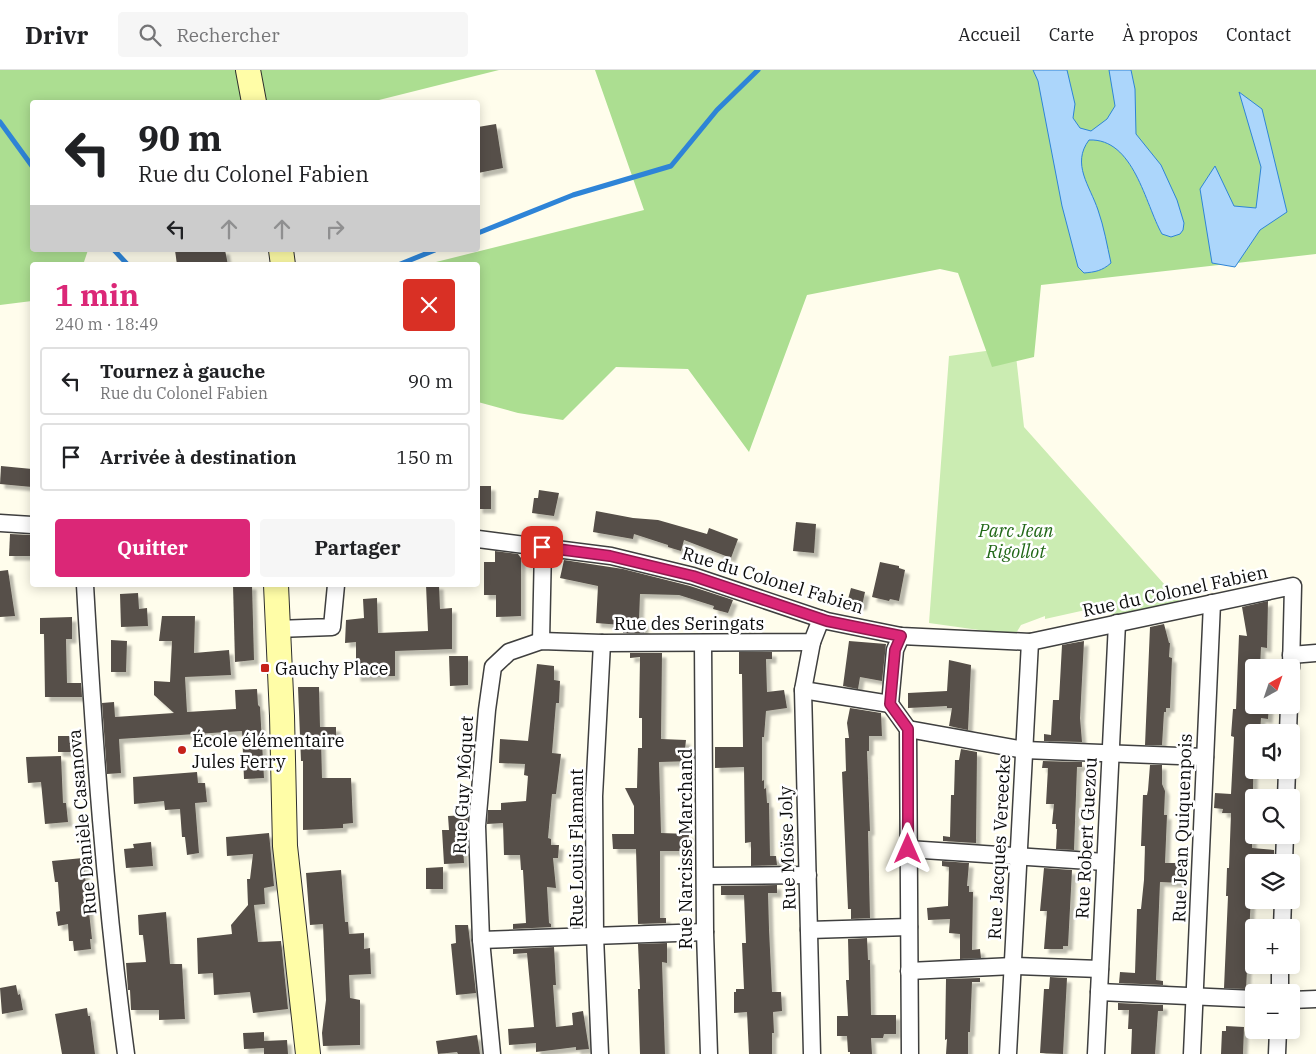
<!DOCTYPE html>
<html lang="fr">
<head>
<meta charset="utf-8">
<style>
	:root { --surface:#fff; --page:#f6f6f6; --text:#202124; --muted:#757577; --line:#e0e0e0; --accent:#db2777 }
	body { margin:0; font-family:"IBM Plex Serif",serif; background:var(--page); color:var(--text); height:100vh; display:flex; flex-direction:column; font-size:19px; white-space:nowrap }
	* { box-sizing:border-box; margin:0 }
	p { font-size:16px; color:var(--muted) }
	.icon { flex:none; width:28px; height:28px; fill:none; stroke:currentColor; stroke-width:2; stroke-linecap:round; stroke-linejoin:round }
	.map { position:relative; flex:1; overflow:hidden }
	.sheet { position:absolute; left:30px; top:192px; width:450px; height:325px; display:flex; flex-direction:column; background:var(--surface); border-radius:5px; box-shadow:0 2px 12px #0003 }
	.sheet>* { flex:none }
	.guide { position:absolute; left:30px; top:30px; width:450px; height:152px; border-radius:5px; box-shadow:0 2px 12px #0003; background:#fff; color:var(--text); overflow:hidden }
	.needle { width:32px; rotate:40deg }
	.fabs { position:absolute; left:1245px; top:589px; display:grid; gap:10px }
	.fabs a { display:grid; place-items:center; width:55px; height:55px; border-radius:5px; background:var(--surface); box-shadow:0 2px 12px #0003; font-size:25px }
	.pin { position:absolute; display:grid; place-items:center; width:42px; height:42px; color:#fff; margin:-21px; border-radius:10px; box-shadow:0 2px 8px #0006 }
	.me { position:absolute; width:55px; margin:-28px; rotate:0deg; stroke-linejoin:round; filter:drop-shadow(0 0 4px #0008) }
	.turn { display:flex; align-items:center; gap:18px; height:105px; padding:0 25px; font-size:22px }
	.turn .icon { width:65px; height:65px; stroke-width:2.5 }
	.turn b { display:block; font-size:35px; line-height:42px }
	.lanes { display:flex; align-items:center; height:48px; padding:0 25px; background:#0003; justify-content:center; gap:25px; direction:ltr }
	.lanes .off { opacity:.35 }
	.round { display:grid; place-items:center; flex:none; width:52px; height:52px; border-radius:5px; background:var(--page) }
	.head { display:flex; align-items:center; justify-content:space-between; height:85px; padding:0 25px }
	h1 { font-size:30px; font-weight:800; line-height:38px; color:var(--accent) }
	.action { display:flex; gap:10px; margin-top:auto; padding:10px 25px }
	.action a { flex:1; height:58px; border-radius:5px; background:var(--accent); color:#fff; font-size:20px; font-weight:800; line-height:58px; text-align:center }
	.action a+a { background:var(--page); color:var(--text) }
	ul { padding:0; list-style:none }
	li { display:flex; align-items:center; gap:15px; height:68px; margin:0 10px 8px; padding:0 15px; border:2px solid var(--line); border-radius:5px }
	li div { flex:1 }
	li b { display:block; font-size:19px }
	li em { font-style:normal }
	header { display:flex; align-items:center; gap:30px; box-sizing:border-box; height:70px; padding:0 25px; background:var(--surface); border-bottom:1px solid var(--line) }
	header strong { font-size:24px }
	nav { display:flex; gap:28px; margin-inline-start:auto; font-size:18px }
	.search { width:350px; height:45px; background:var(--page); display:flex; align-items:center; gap:12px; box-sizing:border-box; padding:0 18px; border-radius:5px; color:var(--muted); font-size:19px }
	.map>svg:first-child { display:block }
</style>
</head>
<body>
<header>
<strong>Drivr</strong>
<div class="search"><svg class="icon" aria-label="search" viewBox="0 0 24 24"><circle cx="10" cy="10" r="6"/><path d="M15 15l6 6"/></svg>Rechercher</div>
<nav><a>Accueil</a><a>Carte</a><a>À propos</a><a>Contact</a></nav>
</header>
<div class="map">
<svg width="1316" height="984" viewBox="0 0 1316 984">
	<defs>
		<filter id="shadow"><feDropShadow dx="4.5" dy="4.5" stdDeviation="1" flood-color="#0004"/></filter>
	</defs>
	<rect width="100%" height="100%" fill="#fffdec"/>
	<path fill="#cbecb2" d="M1015,277l9,80 157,176 -69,16 -4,-14 -63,14v-3l-24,9 -6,10 -86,-12 20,-267z"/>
	<g fill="#acde91">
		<path d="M0,0h499l-128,32h-339v148h56l-5,15h-51v36l-32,4z"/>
		<path d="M595,0h721v184l-275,31 -7,72 -42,10 -34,-94 -18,-4 -133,26 -58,157 -61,-83 -72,-2 -53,53 -45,-7 -40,-11v-137h-54l220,-55z"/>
	</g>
	<g fill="#acd6fb" stroke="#2e84d7">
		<path d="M1033,0h34l8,34 -2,14 7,10 11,3 16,-12 8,-13 -6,-36h22l4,19 1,45 25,31 16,35 7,23 -1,7 -3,4 -9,3 -9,-3c-17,-30 -28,-96 -73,-94 -18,24 1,46 9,70 6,17 9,35 13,53 -9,8 -16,9 -27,10l-6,-6 -16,-61 -24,-125z"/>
		<path d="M1239,22l23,17 25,103 -27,18 -25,37 -23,-4 -12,-74 15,-23 19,40 22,2 5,-41z"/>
	</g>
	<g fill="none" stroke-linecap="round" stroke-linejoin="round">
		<g stroke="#2e84d7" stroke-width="5">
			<path d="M0,52l32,44"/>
			<path d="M478,163l95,-38 98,-29 46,-56 41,-40"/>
			<path d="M114,180l14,15"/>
			<path d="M398,195l37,-15"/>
		</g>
	</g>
	<g fill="#564f48" filter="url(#shadow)">
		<path d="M496,54l7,44 -25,5v-46z"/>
		<path d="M175,180h50l3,15h-51z"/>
		<path d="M1,396l31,3v18l-32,-3z"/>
		<rect x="478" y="416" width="13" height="23"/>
		<path d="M539,420l20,3 -5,23 -22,-3 2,-15h4z"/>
		<path d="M596,441l37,7 25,2 49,14 2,-6 29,11 -7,19 -47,-18 -3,11 -13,-4v-2l-34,-11 -1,5 -40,-7z"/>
		<path d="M796,452l20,2 -2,29 -21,-2z"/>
		<path d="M10,464l22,1v21h-23z"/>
		<path d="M495,481l23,3 3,4v58l-25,1v-22h-12v-33h11z"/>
		<path d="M564,490l59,9 67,17 43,14 -5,13 -15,-4 1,-3 -35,-11 -39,-1 -1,27 5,1v11h-21v-5h-2v-3l-25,-2 2,-37 -38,-8z"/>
		<path d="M880,492l19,4v2l6,2 -6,31 -9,-2 -1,2 -17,-4z"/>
		<path d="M8,500l7,46 -15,1v-46z"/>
		<path d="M233,515h19l2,75 -19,2z"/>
		<path d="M426,515h13l1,24 12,-1v41l-57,2v25l-39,1v-35l-11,1 1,-23 18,-2 -1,-19 14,-1 1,35 50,-2z"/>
		<path d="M851,518l14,4 -3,14 -15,-3z"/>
		<path d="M138,523l1,16 8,-1 1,18 -27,1 -1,-33z"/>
		<path d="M1268,531l-1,47 -6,-1 -1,21h-6v37h15l-1,14 -7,-1 -1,14h-6l-2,116 22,2v12h-23l-1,35h1l-5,92 -22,-1 4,-92h-2l1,-28h2l2,-55h-9l1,-4 -9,-1 1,-15 16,1 3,-57 -3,-1 2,-27h3l3,-74 8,1 -5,-29z"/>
		<path d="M162,546h33l-1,37 35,-3 2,25 -46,2 2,35 49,-3 -1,-19 22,-1 1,16 2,2 4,71 -20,1 -2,-48 -123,8 2,34 -14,1 -5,-71 12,-1 1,15 59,-4 -20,-18v-14l16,1 2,-41h-13z"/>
		<path d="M72,547v22h-6l1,44h14l1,14h-37l-1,-63h-4v-16z"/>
		<path d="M1164,554l5,19h1l-1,14 3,1 -2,50h-4v4h-2l-2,33h-17l5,-118z"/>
		<path d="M111,570l16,1 -1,31h-15z"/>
		<path d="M849,571l37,3 -4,37 -22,-4 -2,12 -15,-3z"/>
		<path d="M1084,571l-4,77 2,24 -38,-1v-7l7,1 2,-35h6l3,-55z"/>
		<path d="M739,582h33v7h-6l1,33 17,-2 3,18 -21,3 -2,26h-2v44l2,-1v9l2,-1 1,15h2l1,53h6l1,9 -26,1v-24l-6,1 -1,-76 -29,1v-21h28l-1,-73h-3z"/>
		<path d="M630,583h32l-1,86 25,1 -1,9 9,1v11l-35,1 2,71 28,1 -1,17h-28v67h6v5l-28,1 -2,-75h-23l-1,-15h22v-28l-9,-18h12l1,-40h4v-30h-3l1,-61 -10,1z"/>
		<path d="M449,586h19v29l-18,1z"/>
		<path d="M949,590l22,5 -3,65 -19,-4 3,-18h-5v-2l-39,2v-15l39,-2z"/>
		<path d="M537,594l17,2v14l6,1 -1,22h-3l-4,50 9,1 -5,40h-4l-4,44 3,1v6h8l-1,13h-5l3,30 -9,-1 2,36 2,1v3l-38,2v-5l13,-1 -3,-53h-2l-1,-15h-16l-1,-32 -16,1 1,-14h13v-7l25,-2 2,-25 -4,-1 1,-11 -26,-1 1,-24 28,2z"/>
		<path d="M298,617h21l1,40h16v13h-15l1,38h29l2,45 -10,1v4l-40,2v-69h-2z"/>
		<path d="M850,638l31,5 1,23h-13v15h-2l3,80h-2l2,87 -19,1v-10h-3l-6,-137 4,-1 -1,-33h4l-2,-15z"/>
		<rect x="58" y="666" width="17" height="16"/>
		<path d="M961,679l16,3 -1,91 -33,-2v-5l7,1 1,-42h3l1,-35h4z"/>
		<path d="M61,686l2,47h3l2,19 -23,2 -4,-42 -13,1 -2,-26z"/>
		<path d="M1043,691l39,1v5h-5l-3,83 -18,-1 1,-20h-1v-5h-4l2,-20h-8l2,-36h-6z"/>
		<path d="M1150,695h12v19l3,7 -1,24h3l-2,48h18l-1,20 -22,-1 -4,98 7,1v4l-44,-2 1,-11 15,1 2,-64h4l3,-29 1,-34h-4l2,-51h4l1,-5z"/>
		<path d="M197,702l1,11h7l2,19 -12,1 4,50 -12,2 -2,-18h-3l-2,-28 -15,1 -1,-9 -30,3 -1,-27z"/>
		<path d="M468,745l-1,14h-5l2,34 -20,1 -2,-34h7l-1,-14z"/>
		<path d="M269,763l5,53 -10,2 1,16 -11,1 4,37 23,-1 7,68 -35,4 -3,-21 -36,3 -1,-22 -15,1 -1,-36 35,-4 -1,-9 17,-20 -1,-26h3l3,-25 -26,2 -1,-19z"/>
		<path d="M151,772l2,24 -27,2 -2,-19 10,-1 -1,-4z"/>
		<path d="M83,788l9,81h-2l1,10 -17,2 -1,-10h-4l-1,-17 -10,2 -2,-14 4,-1 -2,-29h-3l-3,-21z"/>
		<path d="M942,791l27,2 -2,23h2v6h4l-1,58 8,-1 1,9 -21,1v-25l-11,-1 1,-14 -22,1 -1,-12 21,-2 1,-39 -7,-1z"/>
		<path d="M443,797v22h-17v-21z"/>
		<path d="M1044,798l28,2 -4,76h-5v3h-19l3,-38h-7z"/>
		<path d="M341,800l4,52h3l1,12 15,-1v16l6,-1 1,26 -22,1 1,23 10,2v45l-37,1 -1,-13 4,-33 -3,-76 -13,1 -4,-52z"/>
		<path d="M777,815v8h-9l1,36 3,63h9l1,19 -9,1 1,21h-2v21h-23l-2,-42 -13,1v-21h2v-3h8l-2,-46h4l-2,-48h-23v-9z"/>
		<path d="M166,842l4,52h12l3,55 -26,1v-10h-28l-1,-20h-2l-2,-27 20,-1 -3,-27h-4l-1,-20z"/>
		<path d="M455,855h13l8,68 -20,2 -5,-51 5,-1z"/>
		<path d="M867,868l1,22h2l1,55h25v19h-12l-1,4h-12l1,16h-22v-2h-2l-1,-16h-10v-20h11l-2,-36h3l-1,-41z"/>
		<path d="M667,873v20l-5,-1 3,92h-25l-2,-65h2l-2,-45z"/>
		<path d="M554,877l2,38h-3l3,42 17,-2 -1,-12 11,-2 6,38 -13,1v-3l-40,5v-9l-27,2 -1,-16 26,-2 -7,-74 -14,1v-5z"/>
		<path d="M1050,907l17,1 -4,76 -23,-1 4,-64h5z"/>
		<path d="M980,908v4h-8l-2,50h-2v22h-22l1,-15 -2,1 1,-61z"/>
		<path d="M16,915l2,10 2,-1 3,16 -21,4 -2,-26z"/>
		<path d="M1118,933l45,2v6h-5l-3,43h-24l1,-25h-4l1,-19h-11z"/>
		<path d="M87,938l1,8h2l5,38h-33l-7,-40z"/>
		<path d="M1226,956l18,1 -1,27h-22l1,-23h4z"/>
		<path d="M264,962v9l23,-1 1,14h-24v-6l-20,1 -1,-16z"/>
		<path d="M477,965l3,19h-22l-1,-2 -19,2 -2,-13z"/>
	</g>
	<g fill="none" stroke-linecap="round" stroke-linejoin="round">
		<g stroke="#3f3f3f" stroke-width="19">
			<g id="minor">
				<path d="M0,453l32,2"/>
				<path d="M478,469l133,17 82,20 134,45 74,15 129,6 263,-56 -2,82"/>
				<path d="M85,515c9,157 20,313 41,469"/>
				<path d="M277,559l55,-2 4,-42"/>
				<path d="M901,566l-6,14 -5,54 18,25 2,325"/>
				<path d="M541,571l2,-94"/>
				<path d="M812,572l-9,48 9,364"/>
				<path d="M703,573l2,289 4,122"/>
				<path d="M1291,585l25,-2"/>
				<path d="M803,620l87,14"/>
				<path d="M908,659l116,21 181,7"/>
				<path d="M1288,662l1,-27"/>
				<path d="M1286,728l1,-28"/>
				<path d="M908,779l197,13"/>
				<path d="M1284,792l1,-27"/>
				<path d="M705,806l103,-1"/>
				<path d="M1282,858l1,-28"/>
				<path d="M809,860l100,-3"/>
				<path d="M481,870l224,-8"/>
				<path d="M909,901l104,-5 87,3"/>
				<path d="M1099,922l155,7"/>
				<path d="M1280,922v-27"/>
				<path d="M1291,930l25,-1"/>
				<path d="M492,984l-11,-114 -4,-114 10,-116 6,-43 16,-15 32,-11 61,2 210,-1 9,-23"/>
				<path d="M600,984l-5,-118 -1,-140 8,-153"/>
				<path d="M1008,984l22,-412"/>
				<path d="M1096,984l21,-431"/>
				<path d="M1192,984l20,-451"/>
				<path d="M1277,984l1,-24"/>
			</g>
		</g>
		<g stroke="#2e2e2e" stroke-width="26">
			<g id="secondary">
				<path d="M248,0l6,32"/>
				<path d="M281,180l2,15"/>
				<path d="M276,515l6,131 3,130 23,208"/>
			</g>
		</g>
		<use href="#minor" stroke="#fff" stroke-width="16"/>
		<use href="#secondary" stroke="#fffda7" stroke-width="24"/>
	</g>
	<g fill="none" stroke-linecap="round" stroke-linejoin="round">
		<g stroke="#8e194d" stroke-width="12">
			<path id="route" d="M542,477l68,9 83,20 134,45 74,15 -6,14 -5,54 18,25v120"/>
		</g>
		<use href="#route" stroke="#db2777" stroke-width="9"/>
	</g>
	<g fill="#c6221a" stroke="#fff" stroke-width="2">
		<rect x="260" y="593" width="10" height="10" rx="2.5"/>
		<circle cx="182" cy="680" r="5"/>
	</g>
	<g text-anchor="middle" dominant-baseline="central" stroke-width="5" stroke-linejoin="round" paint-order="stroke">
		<g font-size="18" font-style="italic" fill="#226818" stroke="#fff">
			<text x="1016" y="460">Parc Jean<tspan x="1016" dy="21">Rigollot</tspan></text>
		</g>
		<g font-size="18" fill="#0c0c0c" stroke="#fff">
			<text transform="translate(773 510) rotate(17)">Rue du Colonel Fabien</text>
			<text transform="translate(1175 521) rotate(-12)">Rue du Colonel Fabien</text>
			<text x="689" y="553">Rue des Seringats</text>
			<text transform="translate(463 715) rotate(-87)">Rue Guy Môquet</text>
			<text transform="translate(82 752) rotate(-95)">Rue Danièle Casanova</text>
			<text transform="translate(1182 758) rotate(-88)">Rue Jean Quiquenpois</text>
			<text transform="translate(1086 768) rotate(-87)">Rue Robert Guezou</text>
			<text transform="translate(999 777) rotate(-87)">Rue Jacques Vereecke</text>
			<text transform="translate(576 778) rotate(-90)">Rue Louis Flamant</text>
			<text transform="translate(787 778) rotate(-92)">Rue Moïse Joly</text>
			<text transform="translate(685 779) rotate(-90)">Rue Narcisse Marchand</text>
		</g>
		<g font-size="18" fill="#0c0c0c" stroke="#fff" text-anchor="start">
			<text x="275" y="598">Gauchy Place</text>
			<text x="192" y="670">École élémentaire<tspan x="192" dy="21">Jules Ferry</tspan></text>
		</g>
	</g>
</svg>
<div class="fabs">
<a><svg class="needle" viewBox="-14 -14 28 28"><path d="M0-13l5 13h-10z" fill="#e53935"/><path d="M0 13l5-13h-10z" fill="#757577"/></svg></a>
<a><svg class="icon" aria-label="sound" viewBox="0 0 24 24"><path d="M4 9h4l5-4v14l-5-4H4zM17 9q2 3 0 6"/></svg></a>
<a><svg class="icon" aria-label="search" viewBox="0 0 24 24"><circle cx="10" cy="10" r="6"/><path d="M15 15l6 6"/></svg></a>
<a><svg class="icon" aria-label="layers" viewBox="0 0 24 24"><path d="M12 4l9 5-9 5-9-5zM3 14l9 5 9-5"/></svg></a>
<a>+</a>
<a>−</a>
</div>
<div class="pin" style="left:542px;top:477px;background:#d93025"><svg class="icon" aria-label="arrive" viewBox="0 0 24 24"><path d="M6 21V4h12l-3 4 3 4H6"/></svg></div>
<svg class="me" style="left:908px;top:779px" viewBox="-20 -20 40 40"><path d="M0-17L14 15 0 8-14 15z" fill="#db2777" stroke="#fff" stroke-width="4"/></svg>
<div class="guide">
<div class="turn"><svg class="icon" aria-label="left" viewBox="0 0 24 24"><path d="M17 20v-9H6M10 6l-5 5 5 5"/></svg><div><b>90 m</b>Rue du Colonel Fabien</div></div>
<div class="lanes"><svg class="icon" aria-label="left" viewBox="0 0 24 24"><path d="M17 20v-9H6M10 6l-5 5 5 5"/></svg><svg class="icon off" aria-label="ahead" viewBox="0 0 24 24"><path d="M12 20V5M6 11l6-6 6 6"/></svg><svg class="icon off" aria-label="ahead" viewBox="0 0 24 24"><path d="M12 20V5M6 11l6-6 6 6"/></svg><svg class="icon off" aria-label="right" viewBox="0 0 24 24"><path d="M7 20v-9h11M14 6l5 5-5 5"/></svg></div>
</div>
<section class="sheet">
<div class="head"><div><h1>1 min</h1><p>240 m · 18:49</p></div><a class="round" style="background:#d93025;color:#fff"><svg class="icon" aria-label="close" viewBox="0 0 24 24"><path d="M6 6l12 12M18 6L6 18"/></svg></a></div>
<ul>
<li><svg class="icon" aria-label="left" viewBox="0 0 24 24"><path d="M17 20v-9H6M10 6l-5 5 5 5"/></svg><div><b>Tournez à gauche</b><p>Rue du Colonel Fabien</p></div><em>90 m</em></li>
<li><svg class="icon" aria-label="arrive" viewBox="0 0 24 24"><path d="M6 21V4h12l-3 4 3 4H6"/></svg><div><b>Arrivée à destination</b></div><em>150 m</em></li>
</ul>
<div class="action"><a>Quitter</a><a>Partager</a></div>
</section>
</div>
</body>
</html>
